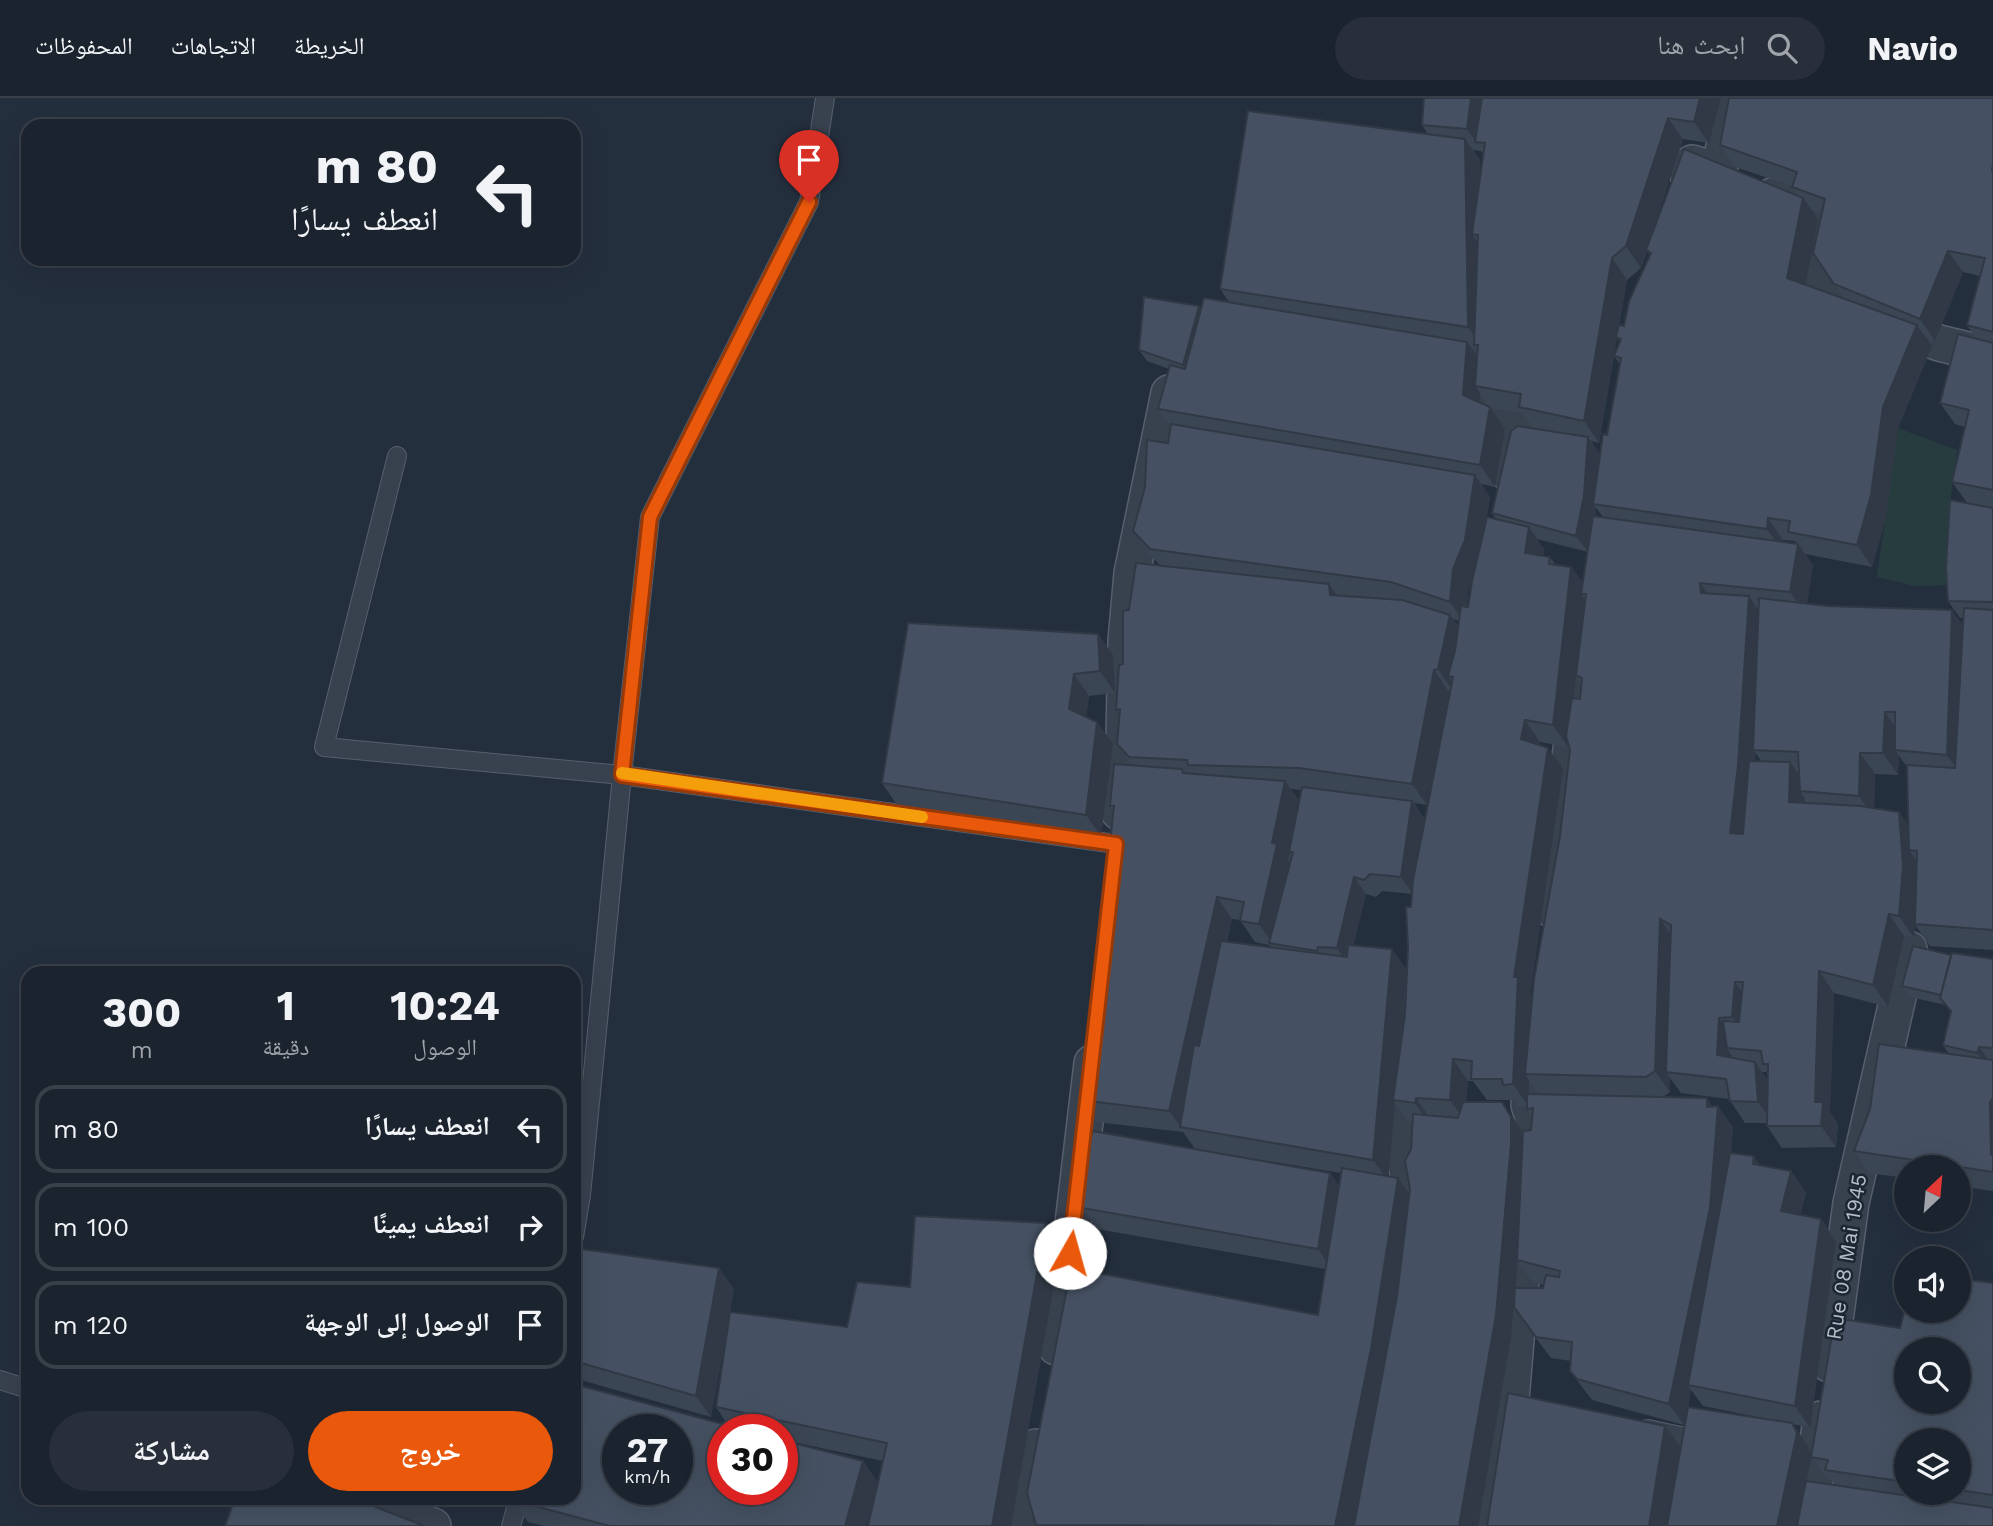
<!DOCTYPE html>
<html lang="ar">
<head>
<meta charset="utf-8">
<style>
	:root { --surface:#1b232e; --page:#282f3a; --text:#f1f3f6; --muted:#a0a4aa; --line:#39404a; --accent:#ea580c }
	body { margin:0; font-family:"Work Sans","Noto Naskh Arabic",sans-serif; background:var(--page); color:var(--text); direction:rtl; height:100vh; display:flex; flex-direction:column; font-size:26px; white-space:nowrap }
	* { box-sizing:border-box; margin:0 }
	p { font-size:23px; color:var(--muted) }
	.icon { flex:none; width:38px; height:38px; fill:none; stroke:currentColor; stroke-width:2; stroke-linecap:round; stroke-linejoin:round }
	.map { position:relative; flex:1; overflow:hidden; direction:ltr }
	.panel { position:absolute; left:21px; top:868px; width:560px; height:539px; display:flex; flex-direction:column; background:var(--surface); border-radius:21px; box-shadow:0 7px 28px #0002,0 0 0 2px var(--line); direction:rtl }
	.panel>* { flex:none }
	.guide { position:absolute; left:21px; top:21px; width:560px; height:147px; border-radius:21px; box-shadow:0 7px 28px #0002,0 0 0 2px var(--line); direction:rtl; background:#1b232e; color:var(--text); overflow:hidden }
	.needle { width:46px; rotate:26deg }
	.controls { position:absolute; left:1894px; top:1057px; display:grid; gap:14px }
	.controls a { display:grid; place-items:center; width:77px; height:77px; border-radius:50%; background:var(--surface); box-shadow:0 7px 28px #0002,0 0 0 2px var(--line); font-size:35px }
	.speed { position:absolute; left:602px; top:1316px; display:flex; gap:14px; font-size:35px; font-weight:700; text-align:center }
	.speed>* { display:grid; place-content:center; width:91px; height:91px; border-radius:50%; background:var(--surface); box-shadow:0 7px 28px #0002,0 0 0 2px var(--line); line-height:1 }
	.speed small { font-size:18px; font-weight:400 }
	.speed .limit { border:10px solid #d22; background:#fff; color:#111 }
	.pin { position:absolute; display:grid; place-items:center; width:60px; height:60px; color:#fff; margin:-72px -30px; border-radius:50% 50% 50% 0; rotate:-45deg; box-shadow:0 0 7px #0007 }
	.pin .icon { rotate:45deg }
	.me { position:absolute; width:77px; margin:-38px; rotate:7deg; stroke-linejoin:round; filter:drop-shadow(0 0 5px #0008) }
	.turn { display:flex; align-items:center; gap:24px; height:147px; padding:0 28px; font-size:32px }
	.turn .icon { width:91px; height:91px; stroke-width:2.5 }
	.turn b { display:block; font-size:49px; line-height:60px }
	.eta { display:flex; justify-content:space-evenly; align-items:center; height:119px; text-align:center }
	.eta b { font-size:42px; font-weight:700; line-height:49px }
	.button { display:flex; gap:14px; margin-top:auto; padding:14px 28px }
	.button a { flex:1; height:80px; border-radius:42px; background:var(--accent); color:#fff; font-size:28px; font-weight:700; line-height:80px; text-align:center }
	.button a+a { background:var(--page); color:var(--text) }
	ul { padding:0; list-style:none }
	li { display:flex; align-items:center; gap:21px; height:88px; margin:0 14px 10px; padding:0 14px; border:4px solid var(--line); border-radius:21px }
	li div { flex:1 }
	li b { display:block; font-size:26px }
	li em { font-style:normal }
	header { display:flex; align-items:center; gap:42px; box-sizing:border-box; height:98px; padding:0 35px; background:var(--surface); border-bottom:2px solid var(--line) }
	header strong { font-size:33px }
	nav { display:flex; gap:38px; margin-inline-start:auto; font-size:24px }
	.search { width:490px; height:63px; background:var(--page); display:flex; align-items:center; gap:18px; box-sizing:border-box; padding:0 24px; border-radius:38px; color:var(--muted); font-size:26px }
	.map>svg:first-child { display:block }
</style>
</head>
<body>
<header>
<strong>Navio</strong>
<div class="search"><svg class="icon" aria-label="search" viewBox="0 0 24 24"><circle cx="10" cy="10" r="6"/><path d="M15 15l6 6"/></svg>ابحث هنا</div>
<nav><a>الخريطة</a><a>الاتجاهات</a><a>المحفوظات</a></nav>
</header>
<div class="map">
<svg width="1993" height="1428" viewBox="0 0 1993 1428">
	<rect width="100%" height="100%" fill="#242f3e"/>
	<path fill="#263c3f" d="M1898,330l59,22 -8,60 13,6 -4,69 -44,1 -37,-9z"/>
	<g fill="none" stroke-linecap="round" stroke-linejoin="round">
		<g stroke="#565f6c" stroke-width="20">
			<g id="lane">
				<path d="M397,358l-73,291 298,28 494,69"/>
				<path d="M574,1139l7,-42 41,-420 28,-258 159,-315 16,-104"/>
				<path d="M0,1282l28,9"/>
				<path d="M1648,1331l42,9"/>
				<path d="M511,1428l8,-28"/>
			</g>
		</g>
		<g stroke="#565f6c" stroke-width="38">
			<g id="street">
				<path d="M1688,77l4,-12 27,8 15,-73"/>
				<path d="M1772,98l57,25 -11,54 31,34 90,34 54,13"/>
				<path d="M1486,255l-1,56 10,8 22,8 -10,47"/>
				<path d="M1119,714l4,-30 3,-141 6,-68 37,-180"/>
				<path d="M1549,810l38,-274"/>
				<path d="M1403,966l-5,61 13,64"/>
				<path d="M1532,1042l2,-20 -5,-15 6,-69"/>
				<path d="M1056,1249l7,-39 29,-245"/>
				<path d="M1829,1266l22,-161 58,-254"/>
				<path d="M356,1400l77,28"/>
				<path d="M1021,1428l15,-79"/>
				<path d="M1490,1428l21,-126 15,-180"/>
				<path d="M1805,1428l15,-69 -2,-17 3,-21"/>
			</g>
		</g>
		<use href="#lane" stroke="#38414e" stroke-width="18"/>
		<use href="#street" stroke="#38414e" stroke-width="35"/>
	</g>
	<g fill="#3b4654" fill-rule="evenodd">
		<path d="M1721,0l-12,45 -26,-4 -32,97 147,-40 -6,-10 -57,-19 -15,-22 273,-47v852l-63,-4 -15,-21 -1,13 -10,-2 -16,71 -54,-14 -4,119 8,12 -2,23 -54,1 -15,-22v-3h-22l-16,-24 -48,-6 -11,-15v14l-7,5 44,1 5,8 21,21 -2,26 30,13 30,5 15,22 -6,22 21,4 15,22 -26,187 -17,-4 14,21 -1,36 29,4 -3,-5 -5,-1 -16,-22 89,-129 58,-17 35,-28v243h-506l178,-100 16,21 6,-38 -3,16 -92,-25 -22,-29 1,-10 -20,-3 -22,-29 -15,-22 1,-16 -4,46 -193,-22 7,-46 -228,-40 -15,-21 248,-35 9,13 2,-13 -146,-24 -12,-17 -87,-10 -15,-22 33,-289 -4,-5 22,-41 -15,-21 3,-29 -4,-5 7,-46 6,-54 31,-45 -12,-12 -15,-22 35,-88 3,-16 -13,-18 11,-40 -22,-8 -8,-11 60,-44 2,3 28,-7 -9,-13 208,-155 -6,-9zM1473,52l8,1 2,3 -3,22v-16zM1812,112l10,4 -9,39 31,45 -38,-14 12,-65zM1647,153l3,4 -26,71 -5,-1 8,-45 14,-12zM1963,174l17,4 -13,49 9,13 -36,65 15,21 10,3 -13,55 15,21 -19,98 12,17h4l-1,7 -156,-22 6,-38 -8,-11 67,13 14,-50 12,-89 34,-82 -7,-9 10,4zM1617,240l3,4 -6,14 6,8 -13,71 -8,29v-11l-8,-12 8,2zM1471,249l5,1 2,2 -1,6zM1480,295l9,14 -10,-5zM1490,310l33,5 10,15 -41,85 5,7 -11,2 4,-25 -9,-13 14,3 10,-58zM1596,410l7,9 -8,-1zM1537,441l51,13 -5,31 -12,-16 -16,-3 -5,-7 -7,-1 1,-7zM1783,442l12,1 2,3 -14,-2zM1471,485l-3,24h-1l1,-16zM1453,521l6,2v6zM1576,578l5,7 -1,16 -6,-1zM1450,593l-29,148 3,-21 -10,-15 13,2zM1540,644l28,5v-4l2,7 -10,86 -27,162 -3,-3 33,-226 -23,-24zM1756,655l5,8h-6zM1899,658l8,11 1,58 -9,-13 -25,-4 1,-34 23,1zM1291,691l10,1 -2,11zM1382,793l30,3 -5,76 -54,-25 13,-51 10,3zM1232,821l8,1 15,22 14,3 3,3 -45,-6zM1407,878l-2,39 -5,36zM1762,974h6v9zM1529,982l10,14h-11zM1468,983h5l14,19h27l4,7 9,-1v3l6,8 -2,13 -8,4 -6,-11 -51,-21zM1395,1005l13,19h5l-4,72 -11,-16 -10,-2zM1518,1163l14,21 12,3 -1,3h-28zM1691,1292l12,16 69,14 -84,-13zM1906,1342h52v53h-52z"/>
		<path d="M1098,536l15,21 2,38 -26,3 -3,21 11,5 16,22 -12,92 -204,-31 -15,-22z"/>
		<path d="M1951,857l42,4v232l-35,-5v-19h-52v11l-37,-5 -15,-22 95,-97 -6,-9 8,-32 -5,-8 -36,-8 -8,-11z"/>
		<path d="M1061,1147l-50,281h-143l15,-65 -100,-21 80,21 15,22 -12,43h-322l-16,-4 -16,-22 216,-75 -12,-18 12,-85 -17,95 -137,-39v-127l160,38 -4,23 117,15 63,-40zM723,1332h59v59z"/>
	</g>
	<g fill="#303945">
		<path d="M1471,0h18l-13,44 -9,-13z"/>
		<path d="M1700,0h21l-12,45 -15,-21z"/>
		<path d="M1668,20l15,21 -42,129 -15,-22z"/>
		<path d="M1465,41l15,21 1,80 -3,-5 -6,-1 9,14 2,101 -15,-22z"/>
		<path d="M1803,100l15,21 -15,80 -16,-21z"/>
		<path d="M1948,153l15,21 -28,69 -15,-22z"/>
		<path d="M1612,160l15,22 -28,163 -15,-22z"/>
		<path d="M1199,208l8,11 -16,59 -8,-11z"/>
		<path d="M1917,227l15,21 -34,82 -12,89 -14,50 -15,-22 26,-138z"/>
		<path d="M1467,244l15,21 -7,23 5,7 -2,23 -15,-21z"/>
		<path d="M1490,309l15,22 -10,58 -15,-22z"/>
		<path d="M1588,339l11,16 -3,51h-3l3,4v3l-8,41 -12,-16z"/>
		<path d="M1475,377l15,22 -10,65 -12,29 -3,33 -15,-22 3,-33z"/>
		<path d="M1768,420l15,22 -1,11 -15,-22z"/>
		<path d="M1529,429l15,22 -4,26 -15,-22z"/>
		<path d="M1798,446l15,21 -8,48 -15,-21z"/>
		<path d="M1571,469l16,21 -6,6 4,5 -17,148 -15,-22z"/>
		<path d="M1700,485l15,22 -14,-12z"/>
		<path d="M1329,486l15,22 -14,-11z"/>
		<path d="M1749,498l15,22 -11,132 3,3 -2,33 -9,68 -15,-21z"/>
		<path d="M1952,512l15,21 -5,146 -15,-22z"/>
		<path d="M1450,517l15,21 -12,41 -5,-1 6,9 -1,6 -15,-22z"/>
		<path d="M1098,536l15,21 2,38 -15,-22z"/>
		<path d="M1434,572l15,22 -22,113 -15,-21z"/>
		<path d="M1074,576l15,22 -5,35 -15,-22z"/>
		<path d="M1885,614l15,22 -5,16 4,6 -1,19 -15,-22z"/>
		<path d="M1525,622l15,22 -4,18 -15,-21z"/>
		<path d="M1097,624l16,22 -12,92 -15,-21z"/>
		<path d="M1548,650l15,21 -33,226 3,4 -8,75 4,6 -1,26 -15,-22 1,-107z"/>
		<path d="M1860,655l15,21 -1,44 -15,-22z"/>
		<path d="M1790,664l15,21 -5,8 5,8 -1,25 -15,-22z"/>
		<path d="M1285,683l16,22 -12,49 1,2 -2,6 4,5 -18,80 -15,-21 13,-81z"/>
		<path d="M1412,703l12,17 -11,76 -12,-17z"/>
		<path d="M1899,714l15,21 -5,17 7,10 2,28 -4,50 -15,-22z"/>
		<path d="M1354,779l12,17 -17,71 -12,-17z"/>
		<path d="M1217,799l15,22 -46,209 -5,-1 -12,-16z"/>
		<path d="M1889,816l15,22 -16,71 -15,-22z"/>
		<path d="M1660,821l15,22 -9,131 4,6v14l-15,-21z"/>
		<path d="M1392,851l15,21 -12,131 -2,-1 2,3 -7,78 -15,-21z"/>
		<path d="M1819,873l15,22 -4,119 8,12 -2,23 -15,-21 -6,-24z"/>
		<path d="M1735,884l15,22 -3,35 -15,-22z"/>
		<path d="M1719,920l15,22 -7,8 6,10 -16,-3z"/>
		<path d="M1979,949l12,16 -2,6 -12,-16z"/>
		<path d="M1453,961l15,22 -3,40 -15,-21z"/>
		<path d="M1755,964l15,22 3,39 -15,-21z"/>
		<path d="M1416,1000l15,22 -1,5 -15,-22z"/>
		<path d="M1707,1000l10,15 1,-7 15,21 -7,102 -38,156 3,5 -7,35 -15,-21 38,-297z"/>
		<path d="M1993,1000v59l-2,-3 -1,-52z"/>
		<path d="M1502,1004l15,21 9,16v27l-15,171 -33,189h-19z"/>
		<path d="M1754,1058l15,22 -16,-14z"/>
		<path d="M1791,1073l15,22 -10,40 -15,-22z"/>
		<path d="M1330,1075l15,22 -12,76 -15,-22z"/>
		<path d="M1398,1080l15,21 -27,171 -31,156h-20z"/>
		<path d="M1821,1121l15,22 -26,187 -15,-22z"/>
		<path d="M1046,1125l15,22 -50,281h-19z"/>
		<path d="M719,1170l15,21 -23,128 -15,-21z"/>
		<path d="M1792,1325l15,22 5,10 -15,71h-20z"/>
		<path d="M1665,1328l16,21 -14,79h-18z"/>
		<path d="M863,1363l15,22 -12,43h-21z"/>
	</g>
	<g fill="#455162" stroke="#303945" stroke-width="2" fill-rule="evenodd">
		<path d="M1424,0h47l-4,31 -45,-4z"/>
		<path d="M1482,0h218l-6,24 -26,-4 -42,128 -14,12 -28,163 -65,-14 2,-13 -46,-8 3,-41h-4l4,-110 -6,-1 13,-91 -10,-1z"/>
		<path d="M1729,0h264v67l-1,5h1v162l-26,-7 18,-67 -37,-7 -28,68 -86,-35 -21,-31 12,-54 -33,-12 5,-15 -77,-27z"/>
		<path d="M1248,13l217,28 3,188 -248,-38z"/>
		<path d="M1684,51l119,49 -16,80 130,47 -34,82 -12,88 -14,50 -69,-13 2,-11 -22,-3 -1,11 -174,-25 10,-70 4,1 14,-77 -7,-2 7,-17 -5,-2 3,-12 5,1 5,-25 22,-48 -5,-3z"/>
		<path d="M1144,199l55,9 -16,59 -44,-15z"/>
		<path d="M1204,200l263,44 -4,53 27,12 -10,58 -322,-56 12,-44 15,4z"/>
		<path d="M1958,236l35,9v147l-41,-8 17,-72 -29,-7z"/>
		<path d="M1171,326l304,51 -10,65 -12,29 -3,33 -59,-20 -241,-33 -17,-18 12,-44 2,-47 21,3z"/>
		<path d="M1518,328l70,11 -4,58 -8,41 -84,-23 19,-82z"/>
		<path d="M1950,402l43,8v94l-45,-1 -2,-33z"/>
		<path d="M1593,418l205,28 -8,48 -90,-9 1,10 48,3 -11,169 -8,68 13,1 6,-73 41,1 -1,40 71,4 39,6 4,54 -4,50 -10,-2 -16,71 -54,-14 -4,131h8l-2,24h-54l1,-62h-5l-2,-13 -34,-3 -4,-27 16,1 4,-40h-8l-3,35 -13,1 -2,37 38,7 3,40 -28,-1 -4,-22 -60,-7 5,-147 -11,-6 -5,152 -9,6 -121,-3 9,-95 26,-143 10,-86 -4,-14 6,-38 8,1 2,-21 -6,-3 10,-81h-5z"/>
		<path d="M1487,419l42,10 -4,26 25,4 -1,7 22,3 -18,158 -28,-5 -4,19 27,9 -34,229h4l-5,107 -10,1 -1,-6h-31l1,-18 -19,-2 -3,41 -34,-2 -1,5 -22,-3 12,-85 3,-68 -2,-40h5l2,-27 40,-203 -5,-1 7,-25 6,-45 7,1 4,-26z"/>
		<path d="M1136,465l193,21 1,11 72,5 48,15 -12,54 -4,1 -22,114 -113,-16 -111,-3 -1,-5 -58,-3 -12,-13 3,-35 -4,1 3,-45 4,-1v-53l6,-1z"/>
		<path d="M1759,500l68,8 125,4 -5,145 -52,-5v-38h-10l-2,41h-23l-1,43 -59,-5 -2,-39 -45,-2z"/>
		<path d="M1964,510l29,2v320l-78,-6 2,-73 -8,-1 -2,-85 48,3z"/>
		<path d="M908,525l190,11 2,37 -26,3 -5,35 28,13 -11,93 -204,-32z"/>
		<path d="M1114,666l68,5 1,4 102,8 -13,62 5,1 -18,80 -19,-3 4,-19 -27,-5 -48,214 -88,-11 33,-294h-4z"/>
		<path d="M1302,689l110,14 -11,76 -31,-3 -6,6 -10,-3 -17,71 -19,-1 -1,4 -48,-8 24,-91h-4z"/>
		<path d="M1221,843l126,16 1,-12 44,4 -19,211 -193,-33 14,-82 5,1z"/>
		<path d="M1913,848l38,9 -10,40 -39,-9z"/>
		<path d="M1952,855l41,6v89l-14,-1 -2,6 -34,-8 8,-34 -11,-13z"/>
		<path d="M1879,946l114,16v38l-3,4 1,52 2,2v16l-139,-21 16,-42z"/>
		<path d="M1527,996l180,4v9l11,-1 -8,102 -41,196 -92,-25 -7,-8 2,-29 -36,-5 -22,-30 1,-19h28l3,-13 13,2 1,-6 -43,-11 6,-129 8,-1 2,-22 -6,1z"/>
		<path d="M1463,1004h39l9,15v27l-15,171 -37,211h-105l43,-230 13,-107 -5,-28 6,-12 2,-35 45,4z"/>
		<path d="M1092,1033l238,42 -12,76 -236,-41z"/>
		<path d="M1730,1055l24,3 -1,8 38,7 -10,40 40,8 -26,187 -107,-21z"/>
		<path d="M1342,1070l56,10 -27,171 -36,177 -299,-1 -9,-32 44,-225 247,47z"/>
		<path d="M915,1118l131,7 -54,303h-124l19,-83 -171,-36 14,-95 117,15 10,-45 53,5z"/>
		<path d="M574,1150l145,20 -23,128 -122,-35z"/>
		<path d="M1960,1181l33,4v212l-35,-5v-50h-52v42l-81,-12 3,-10 -17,-3 24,-139 65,10 6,-24v7h52v-16zM1906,1251h52v53h-52z"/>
		<path d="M574,1286l171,46h-22v59h59v-49l81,21 -18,65h-235l-98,-26 1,-2h61zM618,1332h59v59h-59z"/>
		<path d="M1508,1295l157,33 -16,100h-162z"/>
		<path d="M1688,1309l104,16 5,10 -20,93h-110z"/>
		<path d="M1806,1383l187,27v18h-196z"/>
		<path d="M235,1400h118l71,28h-199z"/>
	</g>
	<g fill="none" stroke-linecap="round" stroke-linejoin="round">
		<g stroke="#983908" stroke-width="18">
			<path id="route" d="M809,104l-159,315 -28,258 494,69 -46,409"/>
		</g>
		<use href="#route" stroke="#ea580c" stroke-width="12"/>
		<path stroke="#f59e0b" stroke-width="12" d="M622,675l300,44"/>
	</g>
	<g text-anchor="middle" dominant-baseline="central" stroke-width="5" stroke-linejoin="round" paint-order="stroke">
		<g font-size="21" fill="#b4bcc9" stroke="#1d2633">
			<text transform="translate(1846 1159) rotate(-81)">Rue 08 Mai 1945</text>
		</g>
	</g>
</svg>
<div class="controls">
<a><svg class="needle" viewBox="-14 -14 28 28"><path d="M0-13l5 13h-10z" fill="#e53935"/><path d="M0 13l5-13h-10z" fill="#a0a4aa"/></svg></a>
<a><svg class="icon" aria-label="sound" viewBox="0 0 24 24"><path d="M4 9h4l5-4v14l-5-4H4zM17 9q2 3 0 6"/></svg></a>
<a><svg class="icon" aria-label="search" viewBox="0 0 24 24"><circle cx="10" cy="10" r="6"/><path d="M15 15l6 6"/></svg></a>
<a><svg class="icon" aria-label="layers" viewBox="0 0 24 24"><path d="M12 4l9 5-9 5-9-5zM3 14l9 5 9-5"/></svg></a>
</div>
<div class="speed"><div>27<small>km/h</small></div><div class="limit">30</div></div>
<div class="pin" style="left:809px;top:104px;background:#d93025"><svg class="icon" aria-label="arrive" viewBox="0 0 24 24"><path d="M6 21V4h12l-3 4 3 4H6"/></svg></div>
<svg class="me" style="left:1070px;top:1155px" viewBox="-20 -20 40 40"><circle r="19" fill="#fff"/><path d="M0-13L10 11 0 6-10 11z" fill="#ea580c"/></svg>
<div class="guide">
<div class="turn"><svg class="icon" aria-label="left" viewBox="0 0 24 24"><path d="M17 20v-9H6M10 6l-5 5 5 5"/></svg><div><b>80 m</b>انعطف يسارًا</div></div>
</div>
<section class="panel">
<div class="eta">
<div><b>10:24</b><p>الوصول</p></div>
<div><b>1</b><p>دقيقة</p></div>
<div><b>300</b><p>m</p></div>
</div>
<ul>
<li><svg class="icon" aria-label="left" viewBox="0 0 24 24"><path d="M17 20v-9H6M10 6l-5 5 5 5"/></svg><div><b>انعطف يسارًا</b></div><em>80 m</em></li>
<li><svg class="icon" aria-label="right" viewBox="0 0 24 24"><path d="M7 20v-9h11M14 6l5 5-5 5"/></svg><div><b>انعطف يمينًا</b></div><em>100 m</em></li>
<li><svg class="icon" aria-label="arrive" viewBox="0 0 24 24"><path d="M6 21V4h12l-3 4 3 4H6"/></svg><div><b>الوصول إلى الوجهة</b></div><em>120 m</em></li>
</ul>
<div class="button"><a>خروج</a><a>مشاركة</a></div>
</section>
</div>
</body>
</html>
